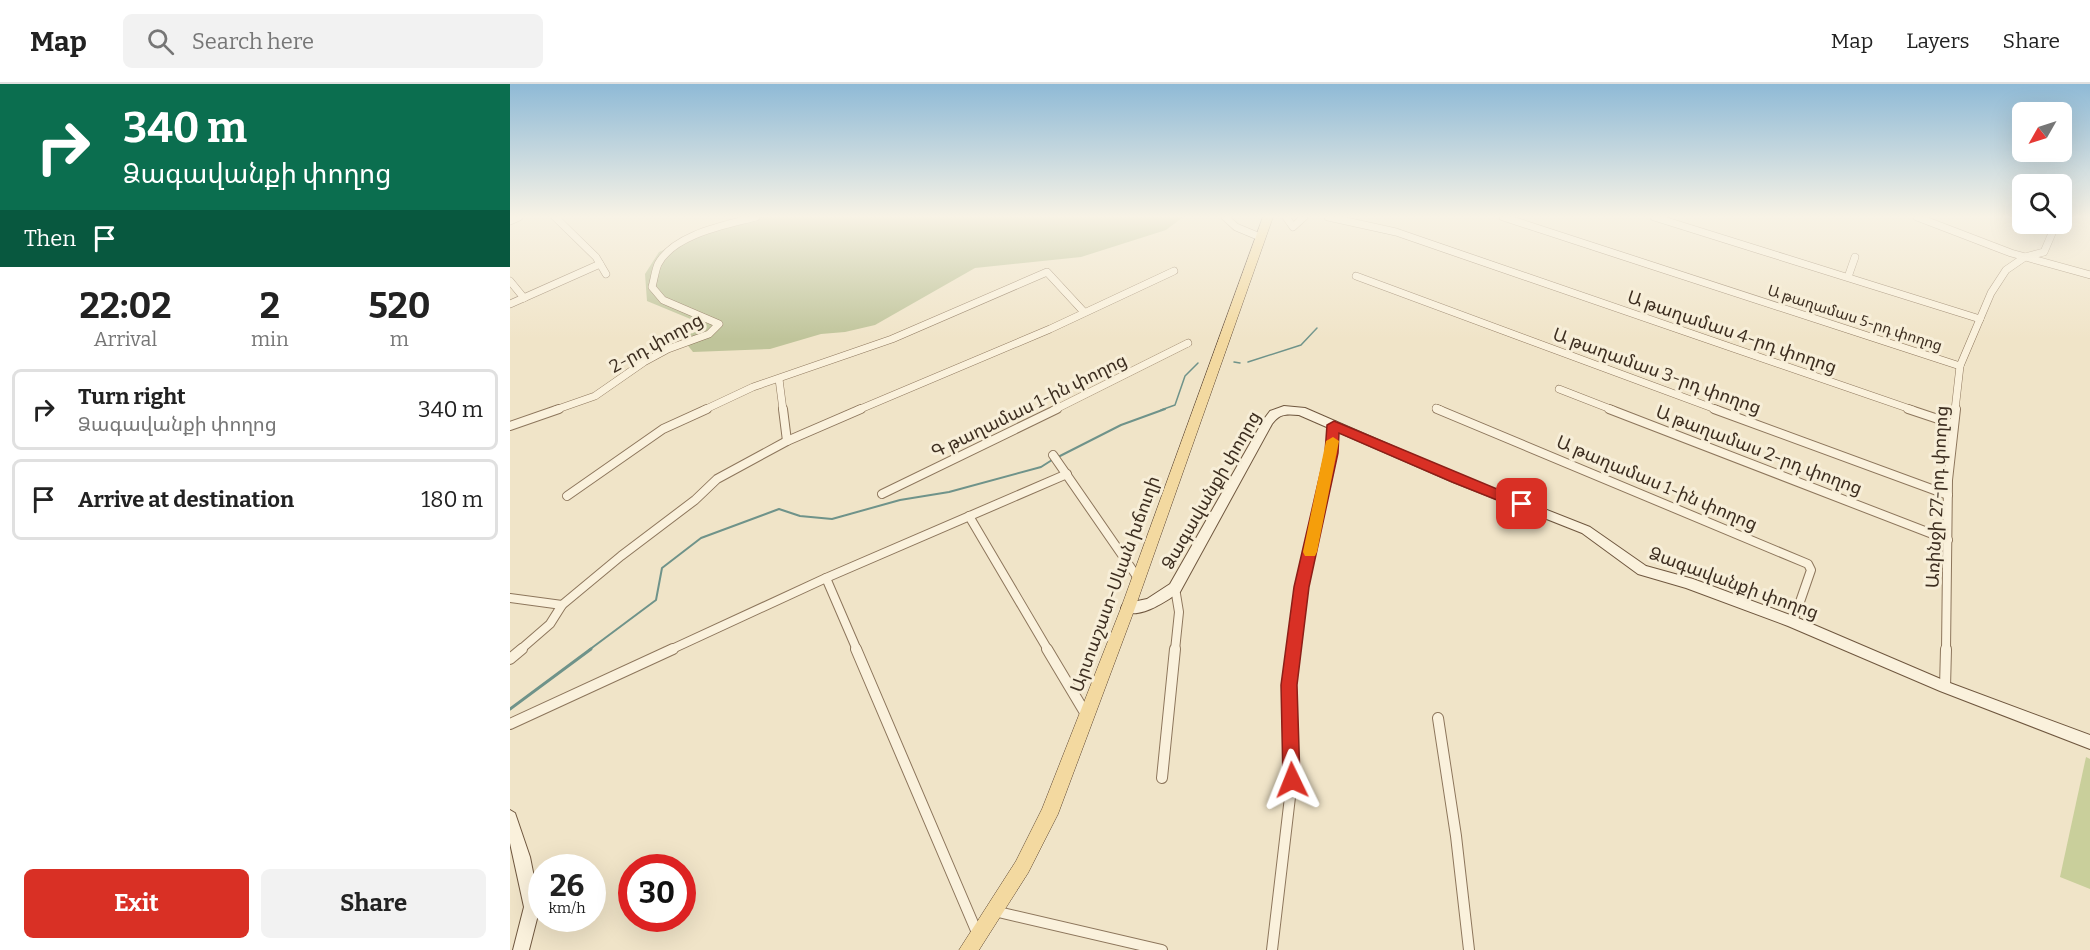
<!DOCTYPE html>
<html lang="en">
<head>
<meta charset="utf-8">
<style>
	:root { --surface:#fff; --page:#f2f2f2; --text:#222; --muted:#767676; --line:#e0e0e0; --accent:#d93025 }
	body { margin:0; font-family:Bitter,"Noto Sans Armenian",serif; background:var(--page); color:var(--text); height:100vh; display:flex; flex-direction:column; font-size:22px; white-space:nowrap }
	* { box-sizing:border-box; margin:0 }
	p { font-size:20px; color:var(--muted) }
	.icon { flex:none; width:33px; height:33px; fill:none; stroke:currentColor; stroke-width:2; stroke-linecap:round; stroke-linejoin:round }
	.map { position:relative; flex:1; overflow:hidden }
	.side { display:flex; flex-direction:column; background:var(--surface); width:510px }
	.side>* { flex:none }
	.hud { background:#0b6e4f; color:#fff; overflow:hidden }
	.needle { width:39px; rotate:231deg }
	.fabs { position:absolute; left:1502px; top:18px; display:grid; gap:12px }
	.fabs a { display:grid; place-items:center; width:60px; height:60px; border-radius:9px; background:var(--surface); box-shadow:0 6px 24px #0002; font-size:30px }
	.speed { position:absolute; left:18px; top:770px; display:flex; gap:12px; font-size:30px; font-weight:700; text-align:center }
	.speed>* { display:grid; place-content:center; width:78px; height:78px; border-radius:50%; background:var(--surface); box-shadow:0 6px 24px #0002; line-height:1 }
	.speed small { font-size:15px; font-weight:400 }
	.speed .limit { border:9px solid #d22; background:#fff; color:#111 }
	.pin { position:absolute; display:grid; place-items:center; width:51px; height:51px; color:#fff; margin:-26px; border-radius:12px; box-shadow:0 3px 9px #0006 }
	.me { position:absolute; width:66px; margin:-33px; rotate:358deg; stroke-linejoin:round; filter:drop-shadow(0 0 4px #0008) }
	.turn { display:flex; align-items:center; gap:21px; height:126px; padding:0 24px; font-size:27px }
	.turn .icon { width:78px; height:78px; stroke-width:2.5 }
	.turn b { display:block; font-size:42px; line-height:51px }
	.then { display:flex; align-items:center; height:57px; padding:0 24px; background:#0003; gap:12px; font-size:22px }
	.eta { display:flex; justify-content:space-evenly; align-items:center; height:102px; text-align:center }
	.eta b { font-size:36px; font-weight:700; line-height:42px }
	.button { display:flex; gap:12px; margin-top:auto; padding:12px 24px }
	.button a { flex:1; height:69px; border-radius:9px; background:var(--accent); color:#fff; font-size:24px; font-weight:700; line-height:69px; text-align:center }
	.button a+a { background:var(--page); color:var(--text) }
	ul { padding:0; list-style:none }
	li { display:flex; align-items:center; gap:18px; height:81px; margin:0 12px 9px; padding:0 12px; border:3px solid var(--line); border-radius:9px }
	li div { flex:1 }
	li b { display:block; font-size:22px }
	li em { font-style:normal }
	header { display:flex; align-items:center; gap:36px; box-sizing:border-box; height:84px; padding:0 30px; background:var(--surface); border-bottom:2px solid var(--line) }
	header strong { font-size:28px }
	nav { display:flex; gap:33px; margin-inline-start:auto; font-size:21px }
	.search { width:420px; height:54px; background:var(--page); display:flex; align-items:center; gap:15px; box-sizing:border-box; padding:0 21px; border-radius:9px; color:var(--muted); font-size:22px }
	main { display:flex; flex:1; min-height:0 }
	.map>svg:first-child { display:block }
</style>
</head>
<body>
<header>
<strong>Map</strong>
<div class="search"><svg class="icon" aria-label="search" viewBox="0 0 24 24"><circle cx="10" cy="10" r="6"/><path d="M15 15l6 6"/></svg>Search here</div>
<nav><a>Map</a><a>Layers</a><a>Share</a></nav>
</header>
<main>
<section class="side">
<div class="hud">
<div class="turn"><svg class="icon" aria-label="right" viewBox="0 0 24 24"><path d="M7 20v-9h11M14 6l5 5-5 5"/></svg><div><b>340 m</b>Ձագավանքի փողոց</div></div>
<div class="then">Then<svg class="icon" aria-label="arrive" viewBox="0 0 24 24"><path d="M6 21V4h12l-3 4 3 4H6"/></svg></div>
</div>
<div class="eta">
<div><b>22:02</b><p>Arrival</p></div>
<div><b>2</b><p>min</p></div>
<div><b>520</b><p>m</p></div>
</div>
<ul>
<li><svg class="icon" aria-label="right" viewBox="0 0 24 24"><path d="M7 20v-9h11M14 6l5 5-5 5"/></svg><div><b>Turn right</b><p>Ձագավանքի փողոց</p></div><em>340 m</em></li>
<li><svg class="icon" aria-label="arrive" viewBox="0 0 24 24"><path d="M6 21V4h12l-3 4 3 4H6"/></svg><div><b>Arrive at destination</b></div><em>180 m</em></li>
</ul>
<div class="button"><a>Exit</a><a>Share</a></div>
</section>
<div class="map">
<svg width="1580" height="866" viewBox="0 0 1580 866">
	<rect width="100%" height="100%" fill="#f0e4c8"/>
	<path fill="#c9cf9b" d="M1576,673l4,2v130l-30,-12z"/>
	<path fill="#bfc49a" d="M232,133h441l-17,13 -85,27 -106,11 -100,57 -30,7 -24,2 -51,15 -77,3 -11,-14 23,-13 -58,-24 -2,-27 14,-22z"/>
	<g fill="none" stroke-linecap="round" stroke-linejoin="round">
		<g stroke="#6f938a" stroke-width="1.5">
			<path d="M724,278l6,1"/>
			<path d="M738,278l53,-17 16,-17"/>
			<path d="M651,326l14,-5 10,-29 13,-13"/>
		</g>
		<g stroke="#6f938a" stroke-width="2">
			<path d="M548,373l63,-32 44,-16"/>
			<path d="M79,566l67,-50 6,-32 39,-30 78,-29 21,7 32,3 68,-19 49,-8 92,-25 11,-7"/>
		</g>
		<path stroke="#6f938a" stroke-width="3" d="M0,625l81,-60"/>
		<g stroke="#8d765c" stroke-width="8">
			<g id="street-far2">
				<path d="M45,133l41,40 10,17"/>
				<path d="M715,133l11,10 24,10"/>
				<path d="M776,133l7,10 11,-10"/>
				<path d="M818,133l68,15 517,178"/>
				<path d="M993,133l457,149"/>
				<path d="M1144,133l326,102"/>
				<path d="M1407,133l94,36 79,22"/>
				<path d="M1509,133l3,2"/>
				<path d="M0,137l9,-4"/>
				<path d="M1525,140l18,6"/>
				<path d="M846,192l362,134"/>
				<path d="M1338,193l7,-20"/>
				<path d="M0,197l14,17"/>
				<path d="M0,220l90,-40"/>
				<path d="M269,295l4,31"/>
				<path d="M1049,305l54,21"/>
				<path d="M926,324l5,2"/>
				<path d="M45,326l40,-14 49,-34 24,-13 41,-15 10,-10 -56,-24 -11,-13c2,-7 3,-16 6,-23 16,-30 68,-39 98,-47"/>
				<path d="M194,326l49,-23 139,-48 155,-67 37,40"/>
				<path d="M348,326l192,-81 124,-58"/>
				<path d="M544,326l134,-67"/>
				<path d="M1445,326l5,-44 31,-73 15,-23 19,-13 19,-5 12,-28"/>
			</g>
		</g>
		<g stroke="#8d765c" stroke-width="10">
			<g id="street-far1">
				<path d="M273,325l4,32"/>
				<path d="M927,325l371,155 3,6 -18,52"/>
				<path d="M1099,325l339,131"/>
				<path d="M1204,325l234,86"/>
				<path d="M1398,325l45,15"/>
				<path d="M0,342l49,-17"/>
				<path d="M543,371l85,123"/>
				<path d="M372,410l175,-85"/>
				<path d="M57,412l96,-67 44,-20"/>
				<path d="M459,432l79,134"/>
				<path d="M316,494l31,72"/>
				<path d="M665,504l4,24 -4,38"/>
				<path d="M0,514l52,7"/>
				<path d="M10,566l30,-26 12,-19 59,-49 74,-56 22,-21 70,-38 74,-32"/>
				<path d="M160,566l156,-72 241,-104"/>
				<path d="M784,566l8,-63 30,-134 2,-28"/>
				<path d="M1436,566l2,-170 8,-71"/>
			</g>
		</g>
		<g stroke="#8d765c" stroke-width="12">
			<g id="street">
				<path d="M346,565l122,286"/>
				<path d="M537,565l40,67"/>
				<path d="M0,575l12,-10"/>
				<path d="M1435,603l1,-38"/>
				<path d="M928,634l18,118 13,114"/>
				<path d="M0,640l163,-75"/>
				<path d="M652,694l13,-129"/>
				<path d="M484,827l168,39"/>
				<path d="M762,866l20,-170 -3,-95 5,-36"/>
			</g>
		</g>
		<g stroke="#6f573f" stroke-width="2">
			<g id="secondary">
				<path d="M774,322l21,2 156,68 129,51 56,39 47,13 105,39 152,65 140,52v14l-150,-58 -152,-65 -102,-38 -48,-14 -56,-41 -129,-51 -154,-67c-12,-1 -19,-2 -27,9l-92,168c-16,10 -37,26 -57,20l-2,-4 2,-4 24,-5 23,-15 94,-165 6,-8z"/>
				<path d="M0,726l5,3 15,44 10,50 -11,43h-16l11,-43 -14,-64z"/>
			</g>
		</g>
		<g stroke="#5b4430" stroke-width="1">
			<path id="primary" d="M753,133h10l-138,391 -77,206 -30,59 -49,77h-20l57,-89 26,-52 79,-201z"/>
		</g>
		<use href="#street-far2" stroke="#faf1dc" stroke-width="7"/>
		<use href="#street-far1" stroke="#faf1dc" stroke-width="8"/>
		<use href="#street" stroke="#faf1dc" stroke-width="10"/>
		<use href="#secondary" fill="#faf1dc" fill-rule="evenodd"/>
		<use href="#primary" fill="#f3d9a0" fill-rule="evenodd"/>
	</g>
	<linearGradient id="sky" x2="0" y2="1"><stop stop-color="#8fbad6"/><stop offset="0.52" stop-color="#f8f3e6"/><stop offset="1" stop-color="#f8f3e6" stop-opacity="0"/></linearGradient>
	<rect width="1580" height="255" fill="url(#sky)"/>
	<path fill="#d93025" stroke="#8d1f18" stroke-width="1.5" d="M824,337l192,80 2,3 -6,5 -5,-1 -65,-26 -113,-49 -1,20 -29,134 -12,98 3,95 -2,5 -6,3 -6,-3 -3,-5 -2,-95 13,-98 31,-134 2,-28z"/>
	<path fill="#f59e0b" d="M823,353l6,4 -22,111 -2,4h-10l-2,-4 23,-111z"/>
	<g text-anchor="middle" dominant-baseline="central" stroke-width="6" stroke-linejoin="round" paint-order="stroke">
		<g font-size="15" fill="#3d2e20" stroke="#f7eed8">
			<text transform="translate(1345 234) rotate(18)">Ա թաղամաս 5-րդ փողոց</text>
		</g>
		<g font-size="18" fill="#3d2e20" stroke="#f7eed8">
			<text transform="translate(1222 248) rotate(19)">Ա թաղամաս 4-րդ փողոց</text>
			<text transform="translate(146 259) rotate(-29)">2-րդ փողոց</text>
			<text transform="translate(1147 287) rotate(20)">Ա թաղամաս 3-րդ փողոց</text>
			<text transform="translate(519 322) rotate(-26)">Գ թաղամաս 1-ին փողոց</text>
			<text transform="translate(1249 366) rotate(21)">Ա թաղամաս 2-րդ փողոց</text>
			<text transform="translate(1147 399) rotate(23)">Ա թաղամաս 1-ին փողոց</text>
			<text transform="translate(701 406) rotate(-60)">Ձագավանքի փողոց</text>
			<text transform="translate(1427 413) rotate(-87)">Առինջի 27-րդ փողոց</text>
			<text transform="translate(1224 499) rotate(20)">Ձագավանքի փողոց</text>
			<text transform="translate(605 500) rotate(-70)">Արտաշատ-Սևան խճուղի</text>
		</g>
	</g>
</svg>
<div class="fabs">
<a><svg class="needle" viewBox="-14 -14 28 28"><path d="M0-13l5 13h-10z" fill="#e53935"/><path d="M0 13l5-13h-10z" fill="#767676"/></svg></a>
<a><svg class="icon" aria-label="search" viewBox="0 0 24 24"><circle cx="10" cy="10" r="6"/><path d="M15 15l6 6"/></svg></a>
</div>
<div class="speed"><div>26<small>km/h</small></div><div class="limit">30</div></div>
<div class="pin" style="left:1012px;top:420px;background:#d93025"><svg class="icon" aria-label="arrive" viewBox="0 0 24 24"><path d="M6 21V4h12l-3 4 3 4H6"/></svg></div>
<svg class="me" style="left:782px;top:696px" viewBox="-20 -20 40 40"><path d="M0-17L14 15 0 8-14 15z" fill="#d93025" stroke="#fff" stroke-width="4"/></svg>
</div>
</main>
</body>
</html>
